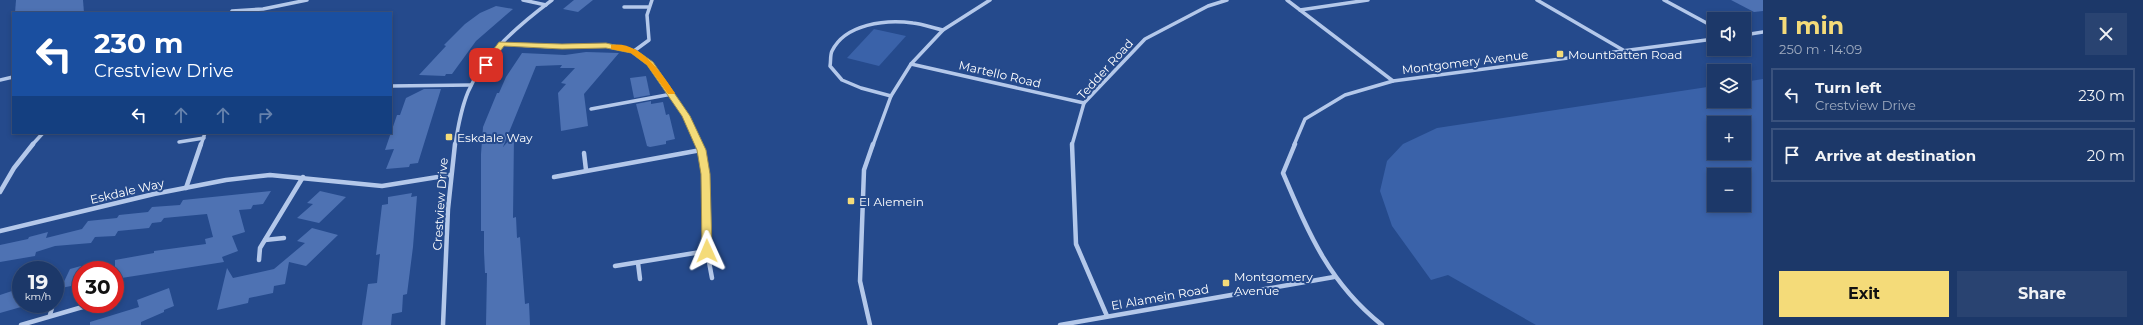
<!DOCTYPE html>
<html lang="en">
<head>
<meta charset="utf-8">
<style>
	:root { --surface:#1c3869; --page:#294371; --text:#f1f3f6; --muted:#a0acc0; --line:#3a527d; --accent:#f4db79 }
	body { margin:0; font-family:Montserrat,sans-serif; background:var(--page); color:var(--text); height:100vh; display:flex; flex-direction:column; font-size:15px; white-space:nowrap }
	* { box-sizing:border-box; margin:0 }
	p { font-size:13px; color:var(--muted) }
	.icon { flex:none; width:22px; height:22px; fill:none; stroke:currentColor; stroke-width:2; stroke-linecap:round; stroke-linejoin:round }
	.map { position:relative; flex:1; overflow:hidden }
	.details { display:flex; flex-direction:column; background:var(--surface); width:380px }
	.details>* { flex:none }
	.top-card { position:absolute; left:12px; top:12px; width:380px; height:122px; border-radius:0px; box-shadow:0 2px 6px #0003,0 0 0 1px var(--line); background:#1a4fa0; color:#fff; overflow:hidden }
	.fabs { position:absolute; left:1707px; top:12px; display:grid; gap:8px }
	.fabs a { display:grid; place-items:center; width:44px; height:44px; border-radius:0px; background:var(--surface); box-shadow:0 2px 6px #0003,0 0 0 1px var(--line); font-size:20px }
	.speed { position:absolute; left:12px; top:261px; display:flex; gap:8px; font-size:20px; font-weight:700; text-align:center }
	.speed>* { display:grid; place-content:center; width:52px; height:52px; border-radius:50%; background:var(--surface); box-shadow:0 2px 6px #0003,0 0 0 1px var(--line); line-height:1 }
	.speed small { font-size:10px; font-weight:400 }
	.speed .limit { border:6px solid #d22; background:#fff; color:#111 }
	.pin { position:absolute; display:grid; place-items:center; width:34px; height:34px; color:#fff; margin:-17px; border-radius:8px; box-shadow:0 2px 6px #0006 }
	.me { position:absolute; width:44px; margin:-22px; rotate:359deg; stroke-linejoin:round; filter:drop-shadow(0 0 3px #0008) }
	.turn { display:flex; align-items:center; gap:14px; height:84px; padding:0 16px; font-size:18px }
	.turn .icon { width:52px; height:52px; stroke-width:2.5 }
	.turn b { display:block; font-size:28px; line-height:34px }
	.lanes { display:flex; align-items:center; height:38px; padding:0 16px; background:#0003; justify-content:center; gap:20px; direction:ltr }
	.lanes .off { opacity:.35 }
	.round { display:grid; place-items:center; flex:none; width:42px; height:42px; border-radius:0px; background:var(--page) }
	.head { display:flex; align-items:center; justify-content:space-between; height:68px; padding:0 16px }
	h1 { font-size:24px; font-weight:700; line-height:30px; color:var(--accent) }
	.cta { display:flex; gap:8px; margin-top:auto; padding:8px 16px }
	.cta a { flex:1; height:46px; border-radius:0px; background:var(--accent); color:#111; font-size:16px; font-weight:700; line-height:46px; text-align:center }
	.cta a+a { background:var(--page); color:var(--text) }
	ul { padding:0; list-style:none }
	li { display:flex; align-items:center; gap:12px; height:54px; margin:0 8px 6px; padding:0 8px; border:2px solid var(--line); border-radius:0px }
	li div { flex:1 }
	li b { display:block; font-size:15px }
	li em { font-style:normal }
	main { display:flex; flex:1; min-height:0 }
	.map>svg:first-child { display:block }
</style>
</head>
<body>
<main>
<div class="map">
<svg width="1763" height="325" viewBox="0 0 1763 325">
	<rect width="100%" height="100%" fill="#254a8c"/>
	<g fill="#3a62a9" fill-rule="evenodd">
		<path d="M874,29l32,7 -27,30 -32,-8z"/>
		<path d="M1763,79v246h-227l-88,-50 -17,5 -39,-54 -12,-35 7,-30 16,-17 34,-16 277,-42v15h30v-19zM1714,123h30v30h-30zM1714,175h30v30h-30z"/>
	</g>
	<g fill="#4e72b3">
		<path d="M16,0h67l1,13h-69z"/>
		<path d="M574,0h19l-15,12 -15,-3z"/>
		<path d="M1731,0h32v11l-9,1z"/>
		<path d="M496,6l17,3 -37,32 -24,33h-6l-1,2 -26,-1 27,-29 -2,-1 21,-21 15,-11z"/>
		<path d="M586,52l33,1 -35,41 4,32 -27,5 -3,-38 8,-9 -5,-1 14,-15h-15l2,-3 -26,1 -33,81 11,-12 -1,83 3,-1 1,21 3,-1 5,67 4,-1 1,22h-44l1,-52h-2l-1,-21v-21h-3v-77l2,-27 14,-34h2l7,-16 16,-24 43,2z"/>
		<path d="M646,76l4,19 -16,3 -4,-20z"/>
		<path d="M424,89h17l-23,74 -8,1 -1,3 -23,2 8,-20 -9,1 12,-35h3l6,-17z"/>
		<path d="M651,101v3l12,-2 3,13 3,-1 6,25 -9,2v3l-16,3 -3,-1 -11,-42z"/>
		<path d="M271,191l-8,13 -10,1 -2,4 -12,1 6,22 -13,4 6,15 -16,6 2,5 -109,17v-19l39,-7v-2l52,-7 -1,-5 8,-2 -6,-23 -43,4 -3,4 -9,1 -3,5 -31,3 -3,5 -20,1 -4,6 -36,3 -19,6 -1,4 -35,6v-17l28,-6 1,-2 19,-5 -2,6 36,-9 6,-8 29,-3 2,-3 29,-3 4,-5 28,-2 3,-5z"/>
		<path d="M320,191l26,6 -27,26 -22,-5 16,-14 -6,-1z"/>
		<path d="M412,193l-1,4 6,-1 -4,51 -6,47 -4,1 -1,17 -10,2 -1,11h-29l6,-41 9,-1 3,-29 -4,1 6,-50 6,-1v-7z"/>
		<path d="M312,228l26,7 -32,31 -17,-4 -4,22 -11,2 -1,7 -24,5 -1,5 -31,7 10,-42 6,10 41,-9 31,-26 -8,-2z"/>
		<path d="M81,266v18l-20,4 9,-19z"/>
		<path d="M21,288v19l-21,6v-18z"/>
		<path d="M169,288l5,18 -10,4v2l-23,10v3h-51v-3l49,-15 -2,-7z"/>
	</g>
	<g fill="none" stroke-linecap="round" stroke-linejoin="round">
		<g stroke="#b4c8ea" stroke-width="3.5">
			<path d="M523,0l23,5"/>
			<path d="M1287,0l106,81"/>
			<path d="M1537,0l86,50"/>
			<path d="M1664,0l50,27"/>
			<path d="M624,7h24"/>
			<path d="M1300,10l68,-10"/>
			<path d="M231,13l1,-2 31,-2 44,-9"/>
			<path d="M1744,35l19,-3"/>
			<path d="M502,44c20,1 41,3 61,3 23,0 48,-5 70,4 23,9 56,72 66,94"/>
			<path d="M634,51l15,-11 -2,-25 5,-15"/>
			<path d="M911,64l173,39"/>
			<path d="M0,80l13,-3"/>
			<path d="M391,86l80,-1"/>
			<path d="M891,96l-30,-8 -19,-8 -12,-14c1,-5 0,-11 2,-15 13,-27 54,-32 81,-28 10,1 20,5 30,7"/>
			<path d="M591,109l81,-15"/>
			<path d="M179,142l25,-4"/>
			<path d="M32,145l11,-12"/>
			<path d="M201,145l4,-12"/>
			<path d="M455,145c3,-18 6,-36 13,-53 16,-38 52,-68 84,-92"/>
			<path d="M873,145l18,-49 20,-32 32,-34 47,-30"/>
			<path d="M1072,145l12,-42 61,-64 63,-33 19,-6"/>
			<path d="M1294,145l11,-26 40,-24 48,-14 321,-42"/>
		</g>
		<g stroke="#b4c8ea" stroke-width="4.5">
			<path d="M698,144l8,30 1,77 5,27"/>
			<path d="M1072,144l4,100 31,72"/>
			<path d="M1295,144l-12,29c26,61 46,110 99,152"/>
			<path d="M584,153l2,17"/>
			<path d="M554,177l147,-27"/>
			<path d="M186,188l15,-44"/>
			<path d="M0,192l14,-24 19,-24"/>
			<path d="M0,231l154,-37 72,-14 44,-5 112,11 68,-11"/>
			<path d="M265,240l19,-2"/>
			<path d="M259,260l1,-12 43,-71"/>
			<path d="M638,263l2,16"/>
			<path d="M615,266l92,-15"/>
			<path d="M50,315l3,-11"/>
			<path d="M21,325l65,-19"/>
			<path d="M443,325l5,-116 7,-65"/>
			<path d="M870,325l-10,-44 4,-111 9,-26"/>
			<path d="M1060,325l274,-48"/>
		</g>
	</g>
	<path fill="#f4db79" stroke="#9f8e4f" d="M499,42l63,2 44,-1 30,7 17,12 37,54 16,34 4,24 2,77 -1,3h-7l-2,-3 -1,-77 -4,-24 -15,-34 -35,-51 -16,-12 -25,-5 -44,1 -58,-3 -15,20h-5l-2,-1z"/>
	<path fill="#f59e0b" d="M611,45c29,-5 50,28 64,48l-1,1h-6l-21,-29 -16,-12 -20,-4z"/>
	<g fill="#f4db79" stroke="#254a8c" stroke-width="1.5">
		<rect x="1556" y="50" width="8" height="8" rx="2"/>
		<rect x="445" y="133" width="8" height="8" rx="2"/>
		<rect x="847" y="197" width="8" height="8" rx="2"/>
		<rect x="1222" y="279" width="8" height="8" rx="2"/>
	</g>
	<g text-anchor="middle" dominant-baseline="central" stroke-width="4" stroke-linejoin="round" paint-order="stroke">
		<g font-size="12" fill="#fff" stroke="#254a8c" text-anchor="start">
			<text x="1568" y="54">Mountbatten Road</text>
			<text x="457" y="137">Eskdale Way</text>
			<text x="859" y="201">El Alemein</text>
			<text x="1234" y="276">Montgomery<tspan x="1234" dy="14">Avenue</tspan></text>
		</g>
		<g font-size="12" fill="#fff" stroke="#254a8c">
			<text transform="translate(1465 62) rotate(-7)">Montgomery Avenue</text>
			<text transform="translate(1105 69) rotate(-48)">Tedder Road</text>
			<text transform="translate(1000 74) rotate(13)">Martello Road</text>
			<text transform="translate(127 191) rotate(-13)">Eskdale Way</text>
			<text transform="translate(440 204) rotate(-86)">Crestview Drive</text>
			<text transform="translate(1160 297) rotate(-10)">El Alamein Road</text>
		</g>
	</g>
</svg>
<div class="fabs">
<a><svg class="icon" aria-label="sound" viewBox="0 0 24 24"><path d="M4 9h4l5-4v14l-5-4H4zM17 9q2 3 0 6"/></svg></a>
<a><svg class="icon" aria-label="layers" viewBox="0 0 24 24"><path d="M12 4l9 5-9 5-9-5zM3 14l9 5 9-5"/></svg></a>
<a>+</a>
<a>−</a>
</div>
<div class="speed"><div>19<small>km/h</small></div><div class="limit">30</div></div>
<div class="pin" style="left:486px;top:65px;background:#d93025"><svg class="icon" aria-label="arrive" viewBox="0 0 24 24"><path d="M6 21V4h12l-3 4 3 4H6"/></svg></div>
<svg class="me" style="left:707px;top:251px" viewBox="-20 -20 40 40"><path d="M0-17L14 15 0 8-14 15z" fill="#f4db79" stroke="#fff" stroke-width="4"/></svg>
<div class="top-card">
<div class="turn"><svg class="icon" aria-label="left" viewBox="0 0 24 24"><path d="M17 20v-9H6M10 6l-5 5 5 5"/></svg><div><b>230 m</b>Crestview Drive</div></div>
<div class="lanes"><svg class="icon" aria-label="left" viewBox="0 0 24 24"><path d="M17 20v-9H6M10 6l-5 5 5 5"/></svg><svg class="icon off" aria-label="ahead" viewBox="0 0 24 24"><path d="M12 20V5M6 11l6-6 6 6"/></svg><svg class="icon off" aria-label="ahead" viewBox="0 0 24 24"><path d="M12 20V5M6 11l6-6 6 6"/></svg><svg class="icon off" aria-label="right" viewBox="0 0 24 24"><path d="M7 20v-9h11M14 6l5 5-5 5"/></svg></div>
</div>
</div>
<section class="details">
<div class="head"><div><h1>1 min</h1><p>250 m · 14:09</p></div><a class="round"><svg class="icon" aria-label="close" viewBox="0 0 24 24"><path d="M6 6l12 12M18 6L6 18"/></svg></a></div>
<ul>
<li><svg class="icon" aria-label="left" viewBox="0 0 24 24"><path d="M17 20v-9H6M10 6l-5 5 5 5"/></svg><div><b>Turn left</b><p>Crestview Drive</p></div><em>230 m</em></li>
<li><svg class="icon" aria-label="arrive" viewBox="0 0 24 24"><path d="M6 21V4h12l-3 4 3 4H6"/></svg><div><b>Arrive at destination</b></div><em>20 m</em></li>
</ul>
<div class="cta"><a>Exit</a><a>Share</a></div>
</section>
</main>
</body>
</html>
